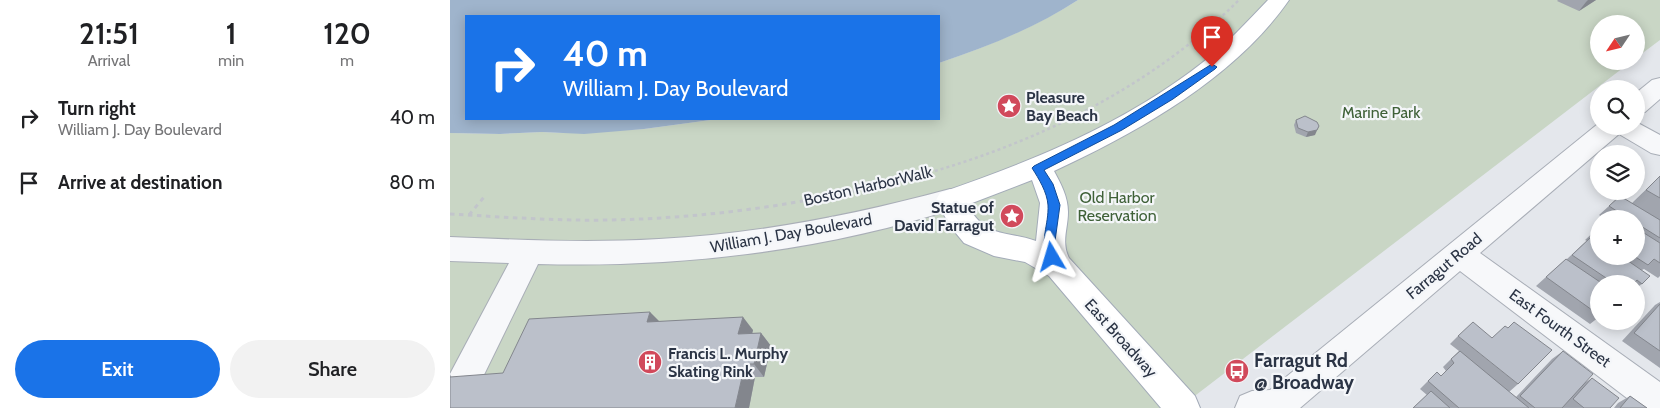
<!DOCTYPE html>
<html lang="en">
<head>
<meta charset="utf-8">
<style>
	:root { --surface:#fff; --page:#f2f2f2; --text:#202124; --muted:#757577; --accent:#1a73e8 }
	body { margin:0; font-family:Cabin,sans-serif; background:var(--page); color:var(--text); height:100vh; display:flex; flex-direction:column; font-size:19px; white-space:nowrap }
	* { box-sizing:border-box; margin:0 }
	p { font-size:16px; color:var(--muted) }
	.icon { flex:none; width:28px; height:28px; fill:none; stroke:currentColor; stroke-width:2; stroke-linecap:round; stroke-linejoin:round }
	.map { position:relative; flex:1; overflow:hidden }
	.drawer { display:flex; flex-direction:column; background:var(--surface); width:450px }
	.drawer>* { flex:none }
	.guide { position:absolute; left:15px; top:15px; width:475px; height:105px; border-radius:0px; box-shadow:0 2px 12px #0003; background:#1a73e8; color:#fff; overflow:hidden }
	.needle { width:32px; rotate:235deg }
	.controls { position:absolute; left:1140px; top:15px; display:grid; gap:10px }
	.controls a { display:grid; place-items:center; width:55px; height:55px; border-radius:50%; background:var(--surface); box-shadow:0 2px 12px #0003; font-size:25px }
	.pin { position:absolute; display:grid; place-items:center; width:42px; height:42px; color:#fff; margin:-51px -21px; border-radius:50% 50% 50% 0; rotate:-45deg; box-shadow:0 0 5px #0007 }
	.pin .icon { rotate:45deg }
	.me { position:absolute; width:55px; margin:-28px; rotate:353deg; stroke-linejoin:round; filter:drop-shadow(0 0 4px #0008) }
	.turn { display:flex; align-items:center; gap:18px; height:105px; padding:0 15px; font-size:22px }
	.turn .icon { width:65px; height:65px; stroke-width:2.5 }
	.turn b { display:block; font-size:35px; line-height:42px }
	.eta { display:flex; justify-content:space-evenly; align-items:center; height:85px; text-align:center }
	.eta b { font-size:30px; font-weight:600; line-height:35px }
	.primary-button { display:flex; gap:10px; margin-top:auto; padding:10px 15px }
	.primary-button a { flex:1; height:58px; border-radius:30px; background:var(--accent); color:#fff; font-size:20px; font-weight:600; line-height:58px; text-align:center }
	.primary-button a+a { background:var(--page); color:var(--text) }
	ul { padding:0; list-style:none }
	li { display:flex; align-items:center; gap:15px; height:65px; padding:0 15px }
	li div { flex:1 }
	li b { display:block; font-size:19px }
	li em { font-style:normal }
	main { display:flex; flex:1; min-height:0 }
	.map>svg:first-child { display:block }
</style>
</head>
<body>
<main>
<section class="drawer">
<div class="eta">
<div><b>21:51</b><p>Arrival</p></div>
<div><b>1</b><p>min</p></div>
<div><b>120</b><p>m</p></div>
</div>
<ul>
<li><svg class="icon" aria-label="right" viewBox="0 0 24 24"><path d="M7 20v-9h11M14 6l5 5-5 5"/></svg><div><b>Turn right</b><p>William J. Day Boulevard</p></div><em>40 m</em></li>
<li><svg class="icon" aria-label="arrive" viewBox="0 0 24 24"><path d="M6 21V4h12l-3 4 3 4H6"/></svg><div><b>Arrive at destination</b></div><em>80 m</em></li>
</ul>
<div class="primary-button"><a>Exit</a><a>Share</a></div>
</section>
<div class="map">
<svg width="1210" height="408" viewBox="0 0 1210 408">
	<rect width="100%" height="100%" fill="#e4e7ec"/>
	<path fill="#c9d6c5" d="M628,0h582v40l-24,18v-34h-37v37h33l-453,347h-729v-275l50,1 42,-2 20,1 82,-4 74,-10h221v-56c49,-17 95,-35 139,-63z"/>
	<path fill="#9fb4cc" d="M0,0h628c-43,28 -91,47 -139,63v-47h-473v103h252l-74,10 -60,5 -42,-2 -42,2 -50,-1z"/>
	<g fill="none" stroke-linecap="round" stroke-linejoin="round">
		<g stroke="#a9aeb7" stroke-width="2">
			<g id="minor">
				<path d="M1210,78v21l-15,13 -9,2v-21l16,-13z"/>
				<path d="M1186,122l24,13v20l-9,-2 -32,-19 -139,119 180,129v26h-20l-180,-137 -160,137h-65l5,-12 12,-5 18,-1 329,-267v3h37z"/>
				<path d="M500,189l10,4 4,7 -4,7c-136,44 -280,61 -422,57l-59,121 -12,5 -12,-5 -5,-11 59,-111 -59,-2v-24c70,3 139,6 209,2 99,-5 195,-24 291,-50z"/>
			</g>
		</g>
		<g stroke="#a3abb8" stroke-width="2">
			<path id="major" d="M818,0h21c-54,78 -151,132 -235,171 7,13 14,26 14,41 0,17 -7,30 1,46l126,138 5,12h-39l-112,-132 -24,-14 -31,-6 -30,-13 -14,-17 -14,-26 4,-7c93,-32 184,-69 262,-130 24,-18 45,-41 66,-63zM582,180l8,23 -4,38c-32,-11 -49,-2 -69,-36z"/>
		</g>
		<path stroke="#c2c5cb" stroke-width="2.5" stroke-dasharray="3 3" stroke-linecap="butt" d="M456,179c123,-32 242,-89 333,-179"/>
		<g stroke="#c2c5cb" stroke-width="3" stroke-dasharray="4.5 4.5" stroke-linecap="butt">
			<path d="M0,214c53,3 106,7 160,6 102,-2 202,-17 300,-42"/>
			<path d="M19,215l15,-18"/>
		</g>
		<use href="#minor" fill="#f7f8fa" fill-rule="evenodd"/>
		<use href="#major" fill="#fff" fill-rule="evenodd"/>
	</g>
	<g fill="#a1a5ae">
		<path d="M1108,0h38l-17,11 -22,-10z"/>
		<path d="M846,120l19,15 -9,2 -10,-4 -2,-8z"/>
		<path d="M1210,176v100l-2,2 -14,-9 -2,1v14l-6,4v-4h-37v33l-9,7 -54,-38 30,-27h1l14,-13 6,-5 -2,-1 14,-13v29h37v-37h-31l-6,-4 10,-9 23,-3z"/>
		<path d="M1210,302v66l-38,-27 33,-36z"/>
		<path d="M210,321l93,9 -1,3h9l10,13 -7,31h-9l-6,31h-299l53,-35z"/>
		<path d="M1008,336l60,48 -9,8 7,5 36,-38 11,-8 23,31 6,-4 18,30h-197l14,-13 -7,-6 17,-17 4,4 5,-5 -3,-4 16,-16 -9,-7z"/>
		<path d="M1180,396l17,12h-33l4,-5z"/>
	</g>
	<g fill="#83868d">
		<path d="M1138,0h8l-17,11 7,-9z"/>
		<path d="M869,126l-4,9 -9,2 2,-5z"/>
		<path d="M200,312l13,13 -16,-3z"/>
		<path d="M293,317l10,13 -4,18 -11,-14z"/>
		<path d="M311,333l10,13 -7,31 -10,-13z"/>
		<path d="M295,364l10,13 -6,31h-14z"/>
	</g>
	<g fill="#bbc0ca" stroke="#83868d">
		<path d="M855,116l12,6 2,4 -2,4 -9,2 -10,-4 -2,-8z"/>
		<path d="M1210,176v22l-14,-8z"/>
		<path d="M1170,196l40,24v18l-24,-15v-4h-7l-20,-13z"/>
		<path d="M1163,214l8,5h-13z"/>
		<path d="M1149,227v6l-4,-2z"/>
		<path d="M1186,228l24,15v20l-6,-4 -6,6 -14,-9h2z"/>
		<path d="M1141,237l8,5v14h22l29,20 -8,8 -5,-4 -4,4h-18l-43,-29z"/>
		<path d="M1116,259l37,25h-4v31l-53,-38z"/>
		<path d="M1210,304v47l-26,-18z"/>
		<path d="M200,312l-3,10 96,-5 -5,17 23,-1 -7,31h-9l-10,44h-285v-31l53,-4 26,-54z"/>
		<path d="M1023,322l19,16 13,-12 3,2 6,-6 38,28 -34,34 -60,-48z"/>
		<path d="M1010,351l69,57h-70l-31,-27 9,-9 4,4 13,-13 -3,-4z"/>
		<path d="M1113,351l30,23 -31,34h-27l-15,-12z"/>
		<path d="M1142,378l27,20 -9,10h-26l-11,-9z"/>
		<path d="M981,391l19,17h-37z"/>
		<path d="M1180,396l17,12h-27z"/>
	</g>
	<path fill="#1a73e8" stroke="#114b97" d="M762,64l5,3 -2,2 -42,30 -51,31 -78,40 9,14 7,21 -5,36 4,16 -2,3h-9c-9,-19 1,-35 0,-55 -1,-13 -9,-26 -16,-37l2,-2 80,-41z"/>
	<defs>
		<g id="sight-disc" transform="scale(1.25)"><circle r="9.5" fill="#d1495b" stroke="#f4f6f9"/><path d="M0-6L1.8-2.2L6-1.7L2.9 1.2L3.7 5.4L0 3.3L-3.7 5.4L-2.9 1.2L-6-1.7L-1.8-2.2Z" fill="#fff"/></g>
		<g id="building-disc" transform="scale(1.25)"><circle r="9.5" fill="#d1495b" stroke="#f4f6f9"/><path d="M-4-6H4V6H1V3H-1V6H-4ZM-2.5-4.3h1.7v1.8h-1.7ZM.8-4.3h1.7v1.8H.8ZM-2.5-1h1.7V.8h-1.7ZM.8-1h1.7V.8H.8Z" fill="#fff"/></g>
		<g id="bus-disc" transform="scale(1.25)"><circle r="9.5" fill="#d1495b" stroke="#f4f6f9"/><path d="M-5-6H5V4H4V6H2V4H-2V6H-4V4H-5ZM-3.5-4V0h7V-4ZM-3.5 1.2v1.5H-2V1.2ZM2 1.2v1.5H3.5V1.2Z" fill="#fff"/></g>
	</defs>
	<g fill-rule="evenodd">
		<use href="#sight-disc" x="559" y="106"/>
		<use href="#sight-disc" x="562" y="216"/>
		<use href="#building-disc" x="200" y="362"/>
		<use href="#bus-disc" x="787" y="371"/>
	</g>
	<g text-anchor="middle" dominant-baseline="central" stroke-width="4.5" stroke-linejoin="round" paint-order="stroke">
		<g font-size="16" font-weight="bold" fill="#2b3445" stroke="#f4f6f9" text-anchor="start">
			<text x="576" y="97">Pleasure<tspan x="576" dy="18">Bay Beach</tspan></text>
			<text x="544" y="207" text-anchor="end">Statue of<tspan x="544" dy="18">David Farragut</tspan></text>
			<text x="218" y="353">Francis L. Murphy<tspan x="218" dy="18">Skating Rink</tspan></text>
		</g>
		<g font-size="16" fill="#3f6138" stroke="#f4f6f9">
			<text x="931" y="112">Marine Park</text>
			<text x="667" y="197">Old Harbor<tspan x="667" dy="18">Reservation</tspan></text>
		</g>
		<g font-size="16" fill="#2b3445" stroke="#f4f6f9">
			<text transform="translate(418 186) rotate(-13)">Boston HarborWalk</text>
			<text transform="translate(341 233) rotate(-10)">William J. Day Boulevard</text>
			<text transform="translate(994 266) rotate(-40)">Farragut Road</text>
			<text transform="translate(1110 328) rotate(36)">East Fourth Street</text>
			<text transform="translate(671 338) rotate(48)">East Broadway</text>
		</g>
		<g font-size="19" font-weight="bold" fill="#2b3445" stroke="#f4f6f9" text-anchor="start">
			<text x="804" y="360">Farragut Rd<tspan x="804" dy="22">@ Broadway</tspan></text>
		</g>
	</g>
</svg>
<div class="controls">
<a><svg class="needle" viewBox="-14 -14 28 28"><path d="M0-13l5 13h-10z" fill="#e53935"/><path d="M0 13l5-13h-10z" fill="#757577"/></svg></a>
<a><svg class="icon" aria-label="search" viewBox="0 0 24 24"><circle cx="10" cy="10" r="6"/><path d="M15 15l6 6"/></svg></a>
<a><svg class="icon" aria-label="layers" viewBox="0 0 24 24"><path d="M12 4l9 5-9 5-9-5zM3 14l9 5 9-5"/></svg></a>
<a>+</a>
<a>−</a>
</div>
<div class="pin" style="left:762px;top:67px;background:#d93025"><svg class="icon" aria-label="arrive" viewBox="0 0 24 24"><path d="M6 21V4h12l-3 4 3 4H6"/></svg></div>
<svg class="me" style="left:602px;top:257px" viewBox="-20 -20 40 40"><path d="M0-17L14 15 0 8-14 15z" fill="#1a73e8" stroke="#fff" stroke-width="4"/></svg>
<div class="guide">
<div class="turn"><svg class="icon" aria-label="right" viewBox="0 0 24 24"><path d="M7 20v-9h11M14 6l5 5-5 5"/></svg><div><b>40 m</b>William J. Day Boulevard</div></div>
</div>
</div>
</main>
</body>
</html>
